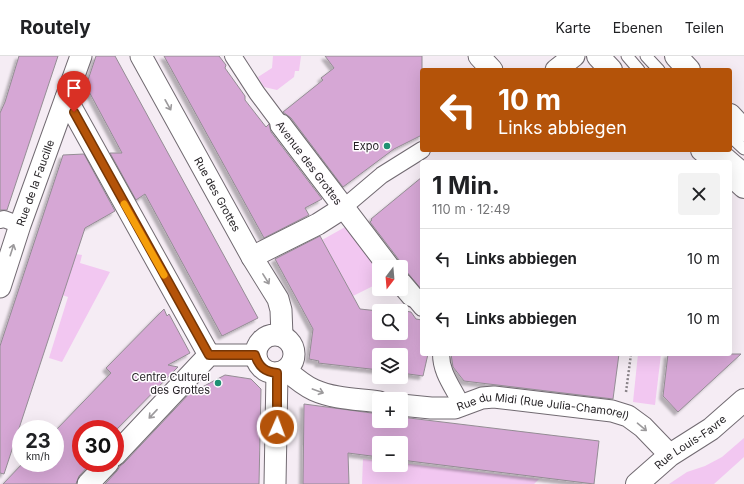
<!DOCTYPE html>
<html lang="de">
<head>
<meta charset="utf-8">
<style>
	:root { --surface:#fff; --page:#f2f2f2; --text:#202124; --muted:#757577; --line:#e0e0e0 }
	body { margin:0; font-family:Inter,sans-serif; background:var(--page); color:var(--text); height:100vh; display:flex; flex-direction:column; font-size:15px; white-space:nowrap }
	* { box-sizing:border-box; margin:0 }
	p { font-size:13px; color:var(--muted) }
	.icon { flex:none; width:22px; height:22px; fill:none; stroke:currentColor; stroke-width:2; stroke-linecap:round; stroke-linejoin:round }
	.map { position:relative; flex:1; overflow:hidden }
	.details { position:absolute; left:420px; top:104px; width:312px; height:196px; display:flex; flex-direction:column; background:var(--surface); border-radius:4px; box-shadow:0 4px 16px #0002 }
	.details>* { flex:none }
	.top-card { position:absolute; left:420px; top:12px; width:312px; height:84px; border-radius:4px; box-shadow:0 4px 16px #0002; background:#b45309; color:#fff; overflow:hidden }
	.needle { width:26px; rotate:196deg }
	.controls { position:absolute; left:372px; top:204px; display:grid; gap:8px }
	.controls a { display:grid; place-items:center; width:36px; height:36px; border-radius:4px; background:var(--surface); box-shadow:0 4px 16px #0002; font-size:20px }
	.speed { position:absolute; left:12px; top:364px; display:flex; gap:8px; font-size:20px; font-weight:700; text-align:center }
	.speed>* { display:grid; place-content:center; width:52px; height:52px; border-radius:50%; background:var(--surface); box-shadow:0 4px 16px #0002; line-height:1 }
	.speed small { font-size:10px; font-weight:400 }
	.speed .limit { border:6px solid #d22; background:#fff; color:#111 }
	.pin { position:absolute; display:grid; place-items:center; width:34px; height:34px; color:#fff; margin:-41px -17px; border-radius:50% 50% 50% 0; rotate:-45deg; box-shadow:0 0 4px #0007 }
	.pin .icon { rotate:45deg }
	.me { position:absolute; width:44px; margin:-22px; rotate:2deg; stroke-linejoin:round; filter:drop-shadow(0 0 3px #0008) }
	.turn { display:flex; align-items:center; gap:14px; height:84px; padding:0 12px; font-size:18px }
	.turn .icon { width:52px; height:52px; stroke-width:2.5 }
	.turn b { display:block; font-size:28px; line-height:34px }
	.round { display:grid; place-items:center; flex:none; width:42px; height:42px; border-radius:4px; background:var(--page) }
	.overview { display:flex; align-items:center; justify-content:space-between; height:68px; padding:0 12px }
	h1 { font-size:24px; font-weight:700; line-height:30px }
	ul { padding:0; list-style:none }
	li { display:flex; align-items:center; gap:12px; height:60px; padding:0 12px; border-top:1px solid var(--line) }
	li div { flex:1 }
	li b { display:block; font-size:15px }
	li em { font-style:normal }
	header { display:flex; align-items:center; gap:24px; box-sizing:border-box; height:56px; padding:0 20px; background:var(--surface); border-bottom:1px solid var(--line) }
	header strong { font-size:19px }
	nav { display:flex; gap:22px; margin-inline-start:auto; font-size:14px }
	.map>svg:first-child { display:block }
</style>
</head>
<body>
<header>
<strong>Routely</strong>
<nav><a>Karte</a><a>Ebenen</a><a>Teilen</a></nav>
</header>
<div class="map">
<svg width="744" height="428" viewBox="0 0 744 428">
	<defs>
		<filter id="shadow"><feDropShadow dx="-3.5" dy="3.5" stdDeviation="1" flood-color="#0004"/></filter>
	</defs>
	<rect width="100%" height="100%" fill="#f5ecf4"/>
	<g fill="#f2c7f1">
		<path d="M273,0h28l-2,15h-4l-1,6 -17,13 -13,-3 -6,-10 14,-9z"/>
		<path d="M347,170l32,44v13l-26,13 -31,-56z"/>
		<path d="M76,198l6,1 -2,8 30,9 -48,90 -13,-4 19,-61 -6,-2z"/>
		<path d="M638,298h23l-6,51 -22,-3z"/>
		<path d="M744,382v19l-30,27h-45l18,-12 18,-6 17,-9z"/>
		<path d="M363,403l16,2v4h22v-2l138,16 -5,5h-172z"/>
	</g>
	<g fill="#d6a7d5" stroke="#948d94" filter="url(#shadow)">
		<path d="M19,0h39l-51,154h-7v-97l5,-11z"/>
		<path d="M96,0h19l143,262 -36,18 -77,-142 -9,6 -26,-47h12l-36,-67z"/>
		<path d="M164,0h55l7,9 -1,3 20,28v4l21,27 3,-3 2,8 51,67 -17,9 4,7 -45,23z"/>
		<path d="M325,0h97v79l-28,14 -51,38 -52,-69 -8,-6 40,-32 -2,-2 13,-10z"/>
		<path d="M84,98l31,57 -30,17 -81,246 -4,-1v-127l63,-191z"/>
		<path d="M422,121v113l-21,-25 -2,-5 -29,-38 2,-2 -1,-1z"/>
		<path d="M320,180l40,73 19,2v22h22v-22h-3l1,-1 12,2 5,7 6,1v34h6l-5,22 -22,-3v-18h-22v15l-61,-7 1,-2 -10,-2 4,-30 -38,-70z"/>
		<path d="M164,253l3,7 2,-2 21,39 -22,12 10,2 -63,64v-2h-34v34h10l-12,13 -3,8h-73l20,-21h32v-32l56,-58 -5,-5z"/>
		<path d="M451,298h168l-6,45 -149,-18 -11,-14z"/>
		<path d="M668,298h73l-63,58 -15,-16z"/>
		<path d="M225,319l26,4 10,10 -2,95h-154l12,-13 3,-5 4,-3 65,-69z"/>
		<path d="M304,348l75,10v7h22v-4l198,24 -5,43 -193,-24v-17h-22v14l-31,-4 1,31h-46z"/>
	</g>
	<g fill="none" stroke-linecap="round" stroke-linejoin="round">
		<g stroke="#716a71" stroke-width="13">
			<g id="service">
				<path d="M627,0l12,14"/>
				<path d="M646,0l13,14"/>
				<path d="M730,80l14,13"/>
				<path d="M723,94l21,18"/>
			</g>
		</g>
		<g stroke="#716a71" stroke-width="18">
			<g id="pedestrian">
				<path d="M233,0l24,37 24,32"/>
				<path d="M343,152l39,-33 40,-25"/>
				<path d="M0,164l4,-1 16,6"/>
				<path d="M412,240l10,12"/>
				<path d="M441,298c0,20 13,34 21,52"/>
			</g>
		</g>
		<g stroke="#716a71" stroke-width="23">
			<g id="minor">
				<path id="s1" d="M141,0l111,201 26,42 3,11 1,26"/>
				<path d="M479,0l13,14"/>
				<path d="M556,14l18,-14"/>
				<path d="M66,42l143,257"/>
				<path d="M281,69l108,142"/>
				<path d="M252,201l66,-33 25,-16"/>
				<path d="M401,227l11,13"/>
				<path id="s2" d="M0,231l20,-62 61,-169"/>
				<circle cx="275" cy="298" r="19"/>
				<path d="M286,314c9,8 17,15 28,20 20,9 44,9 65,12"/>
				<path id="s3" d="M401,349l30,3h24l27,-10 12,-1 118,14 16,5 15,11 27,28"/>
				<path d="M115,399l94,-100h46"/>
				<path d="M88,428l20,-21"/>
				<path d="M275,428l2,-111"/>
			</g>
		</g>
		<g stroke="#716a71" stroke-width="24">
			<g id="tertiary">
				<path id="s4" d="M637,428l33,-29 41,-26 33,-29"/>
			</g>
		</g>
		<g stroke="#716a71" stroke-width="24">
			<g id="secondary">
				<path d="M598,0l13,14"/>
				<path d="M676,0l13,14"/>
				<path d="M730,59l14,15"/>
				<path d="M702,94l15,12"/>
				<path d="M730,118l14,13"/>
			</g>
		</g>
		<path stroke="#8a8489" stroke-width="2.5" stroke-dasharray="2 2" stroke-linecap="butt" d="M626,336l5,-38"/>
		<use href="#service" stroke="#fff" stroke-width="11"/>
		<use href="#pedestrian" stroke="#fff" stroke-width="16"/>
		<use href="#minor" stroke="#fff" stroke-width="21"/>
		<use href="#tertiary" stroke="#fff" stroke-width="22"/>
		<use href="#secondary" stroke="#fff" stroke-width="22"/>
	</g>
	<defs><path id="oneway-shaft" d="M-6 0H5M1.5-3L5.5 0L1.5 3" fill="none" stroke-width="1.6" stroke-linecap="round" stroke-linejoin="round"/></defs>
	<g stroke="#9c9a9c">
		<use href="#oneway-shaft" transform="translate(168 49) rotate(61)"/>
		<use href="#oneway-shaft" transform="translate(12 194) rotate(-72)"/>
		<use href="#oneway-shaft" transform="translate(266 223) rotate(58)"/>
		<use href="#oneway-shaft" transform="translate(318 335) rotate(20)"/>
		<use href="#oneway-shaft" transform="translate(153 358) rotate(133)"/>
		<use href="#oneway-shaft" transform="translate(642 371) rotate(40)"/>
	</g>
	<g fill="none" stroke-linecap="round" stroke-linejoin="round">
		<g stroke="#753606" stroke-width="10">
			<path id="route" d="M74,56l135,243h46c4,12 10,17 22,18v54"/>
		</g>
		<use href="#route" stroke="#b45309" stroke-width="7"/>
		<path stroke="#f59e0b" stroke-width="7" d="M124,148l40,71"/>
	</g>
	<g fill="#1f9173" stroke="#fffcff" stroke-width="1.5">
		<circle cx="387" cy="90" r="4"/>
		<circle cx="218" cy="327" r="4"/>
	</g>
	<g text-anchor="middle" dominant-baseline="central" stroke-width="3" stroke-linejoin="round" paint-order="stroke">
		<g font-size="11" fill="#221f22" stroke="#fffcff" text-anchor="end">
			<text x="379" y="90">Expo</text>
			<text x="210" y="321">Centre Culturel<tspan x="210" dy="13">des Grottes</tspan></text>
		</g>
		<g font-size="11" fill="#221f22" stroke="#fffcff">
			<text transform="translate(309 107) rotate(53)">Avenue des Grottes</text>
			<text stroke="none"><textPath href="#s2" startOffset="110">Rue de la Faucille</textPath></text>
			<text stroke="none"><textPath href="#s1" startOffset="158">Rue des Grottes</textPath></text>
			<text stroke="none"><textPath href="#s3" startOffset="144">Rue du Midi (Rue Julia-Chamorel)</textPath></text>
			<text stroke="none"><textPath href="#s4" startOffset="68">Rue Louis-Favre</textPath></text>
		</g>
	</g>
</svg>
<div class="controls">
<a><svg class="needle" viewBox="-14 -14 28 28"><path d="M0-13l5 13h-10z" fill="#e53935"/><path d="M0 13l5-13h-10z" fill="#757577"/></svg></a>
<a><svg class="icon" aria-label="search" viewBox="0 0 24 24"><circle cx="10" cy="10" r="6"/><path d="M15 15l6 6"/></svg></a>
<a><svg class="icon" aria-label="layers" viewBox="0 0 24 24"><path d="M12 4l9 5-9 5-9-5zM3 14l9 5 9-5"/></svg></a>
<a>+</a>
<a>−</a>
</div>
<div class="speed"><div>23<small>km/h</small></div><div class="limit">30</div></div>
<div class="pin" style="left:74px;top:56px;background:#d93025"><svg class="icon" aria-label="arrive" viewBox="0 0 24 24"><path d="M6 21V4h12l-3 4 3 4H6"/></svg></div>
<svg class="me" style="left:277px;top:371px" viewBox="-20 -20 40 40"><circle r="17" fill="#b45309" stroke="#fff" stroke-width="3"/><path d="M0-11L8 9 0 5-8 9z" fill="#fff"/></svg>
<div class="top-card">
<div class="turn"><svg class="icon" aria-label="left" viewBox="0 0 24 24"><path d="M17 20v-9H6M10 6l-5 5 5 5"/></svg><div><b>10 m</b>Links abbiegen</div></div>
</div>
<section class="details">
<div class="overview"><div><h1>1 Min.</h1><p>110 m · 12:49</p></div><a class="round"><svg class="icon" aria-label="close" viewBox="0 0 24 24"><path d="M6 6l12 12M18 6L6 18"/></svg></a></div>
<ul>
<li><svg class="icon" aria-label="left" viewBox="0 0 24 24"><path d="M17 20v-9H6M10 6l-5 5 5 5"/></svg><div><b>Links abbiegen</b></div><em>10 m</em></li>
<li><svg class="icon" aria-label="left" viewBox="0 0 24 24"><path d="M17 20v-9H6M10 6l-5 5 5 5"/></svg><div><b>Links abbiegen</b></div><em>10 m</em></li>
</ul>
</section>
</div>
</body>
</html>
